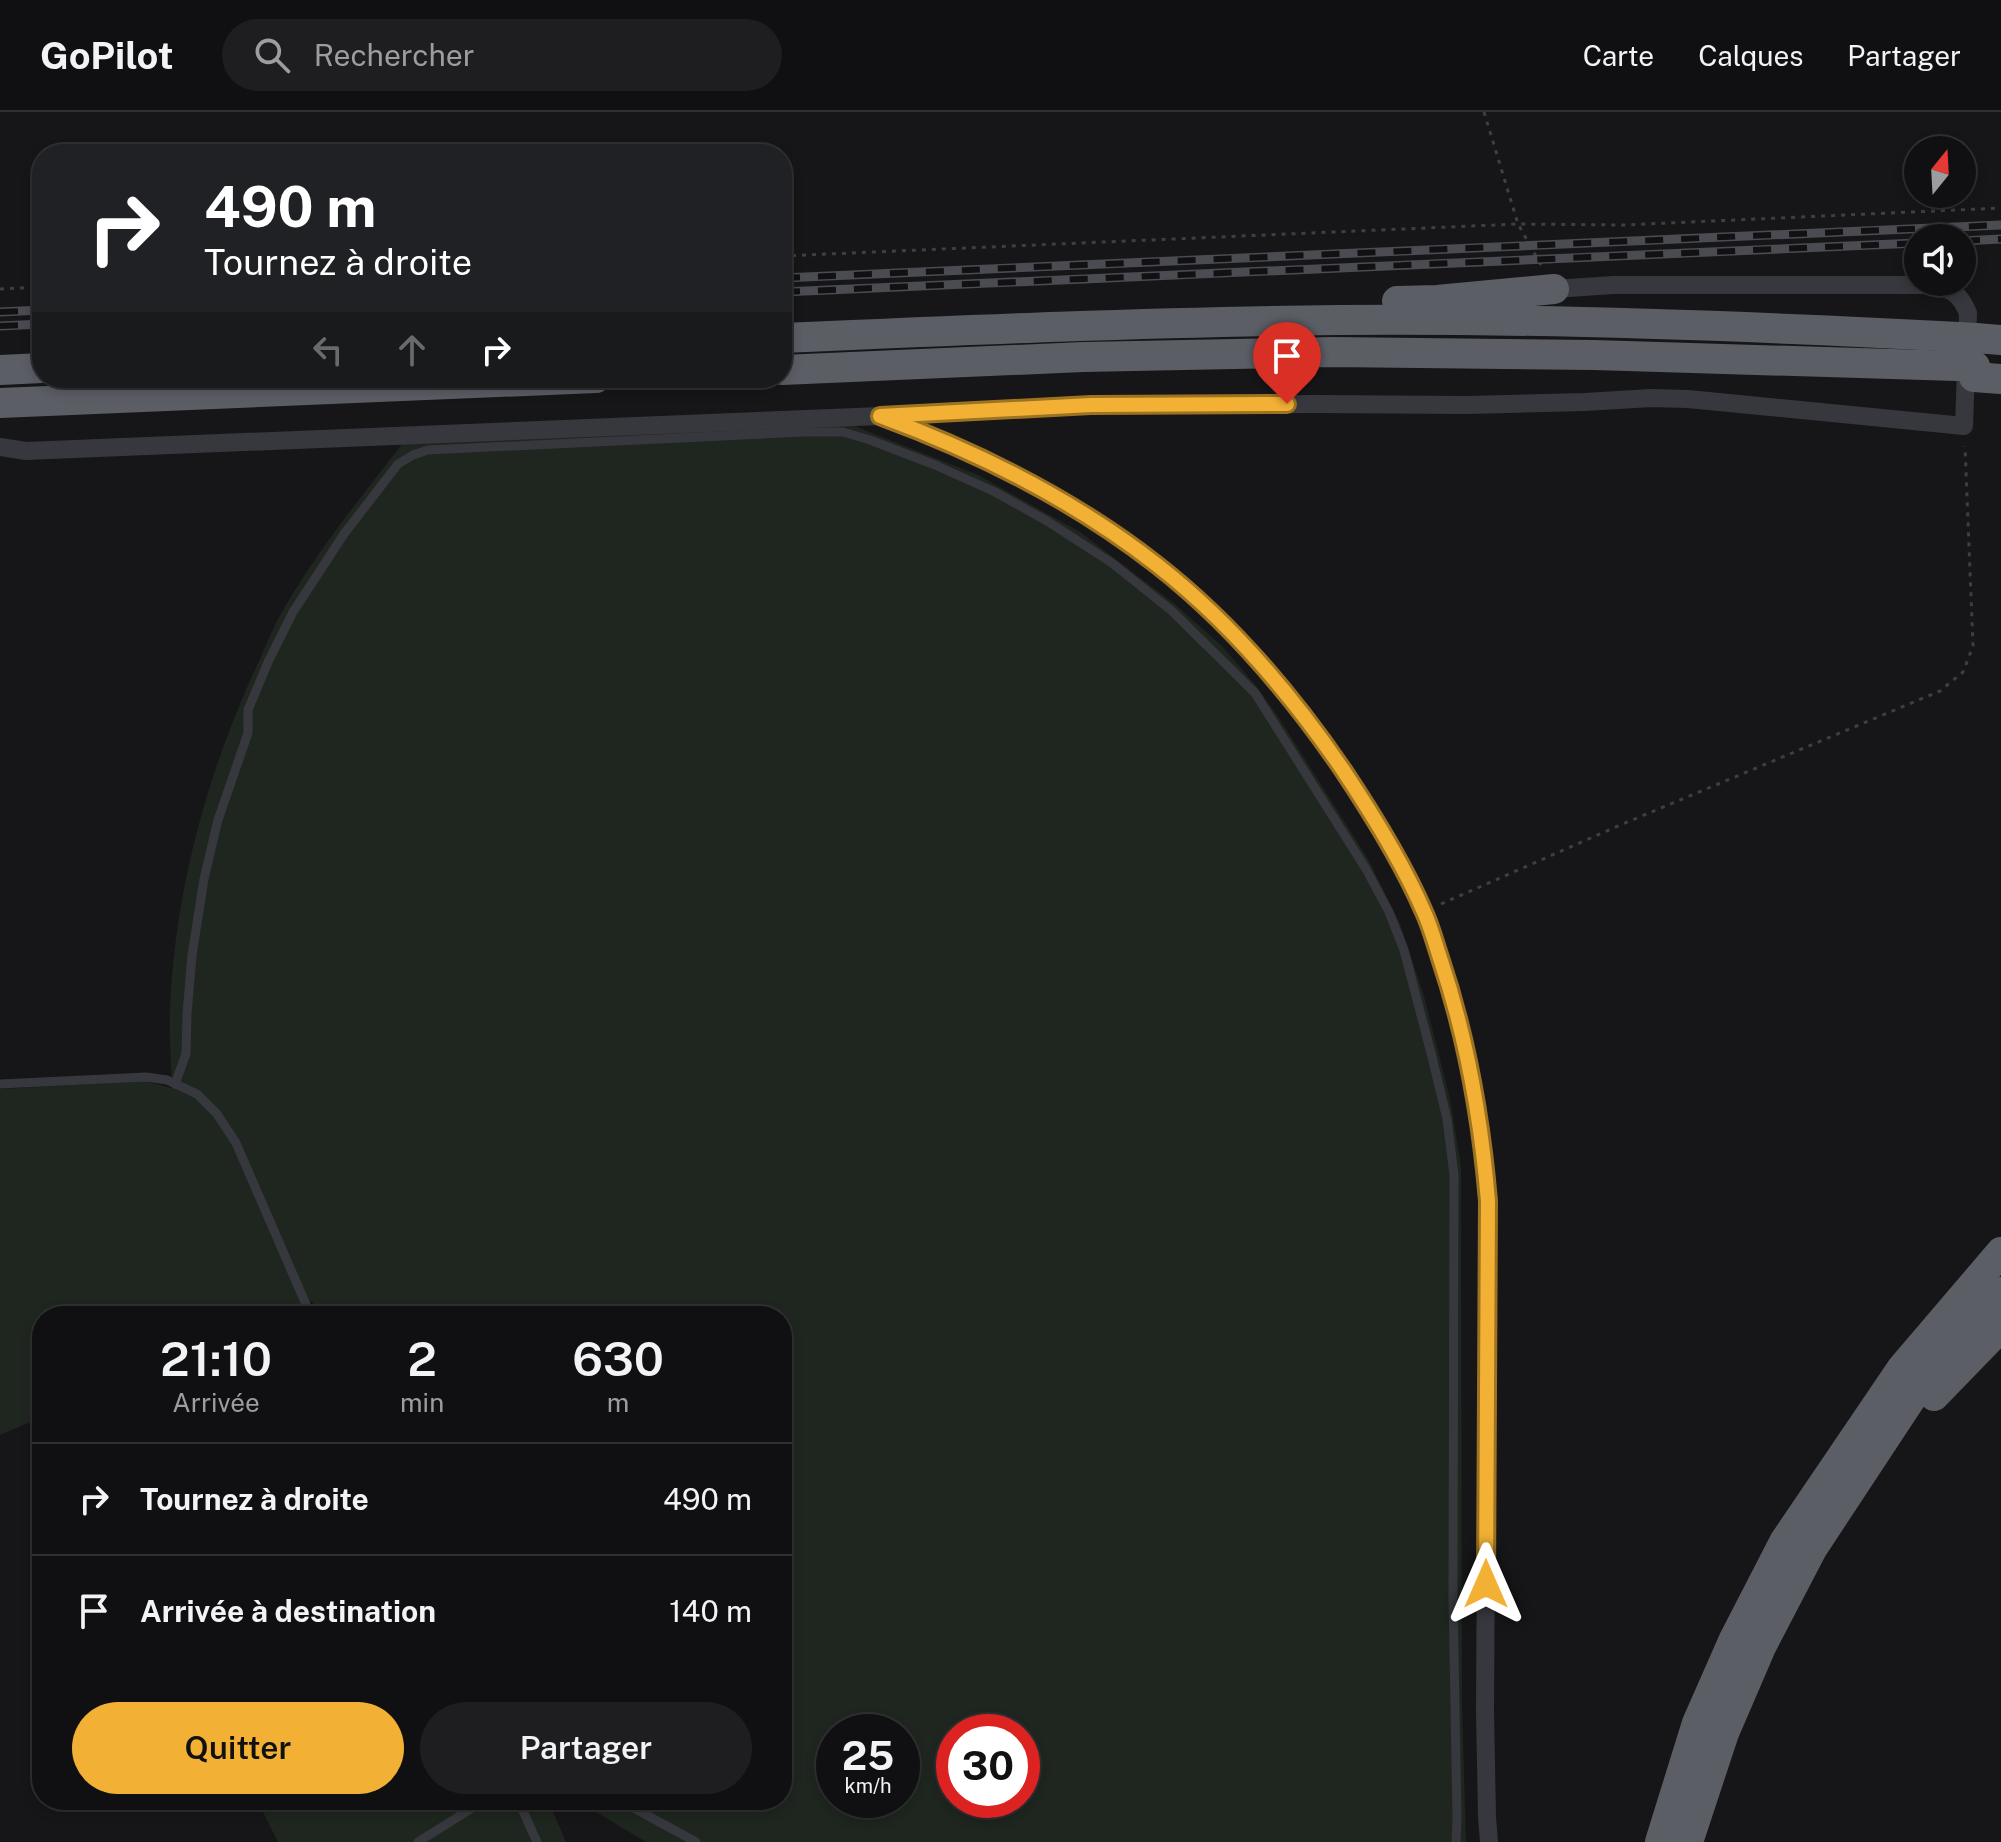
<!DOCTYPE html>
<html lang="fr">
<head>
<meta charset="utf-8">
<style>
	:root { --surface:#101012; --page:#1e1e20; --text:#f1f3f6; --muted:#9c9d9f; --line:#303032; --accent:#f2b134 }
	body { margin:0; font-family:"Public Sans",sans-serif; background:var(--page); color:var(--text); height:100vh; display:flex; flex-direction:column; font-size:30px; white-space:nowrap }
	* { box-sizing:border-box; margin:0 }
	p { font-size:26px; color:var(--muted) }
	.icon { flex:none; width:44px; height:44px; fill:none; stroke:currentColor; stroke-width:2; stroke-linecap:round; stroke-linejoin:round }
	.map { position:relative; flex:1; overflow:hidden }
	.drawer { position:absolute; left:32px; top:1194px; width:760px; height:504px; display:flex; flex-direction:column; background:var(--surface); border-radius:32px; box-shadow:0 4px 12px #0003,0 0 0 2px var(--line) }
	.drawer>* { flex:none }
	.top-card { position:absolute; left:32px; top:32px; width:760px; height:244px; border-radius:32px; box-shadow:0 4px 12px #0003,0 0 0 2px var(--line); background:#202124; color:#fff; overflow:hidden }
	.needle { width:52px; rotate:18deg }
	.tools { position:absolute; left:1904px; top:24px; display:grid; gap:16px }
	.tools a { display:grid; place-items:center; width:72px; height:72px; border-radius:50%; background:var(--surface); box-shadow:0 4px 12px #0003,0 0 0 2px var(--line); font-size:40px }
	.speed { position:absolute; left:816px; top:1602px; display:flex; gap:16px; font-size:40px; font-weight:700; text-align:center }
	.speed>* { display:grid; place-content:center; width:104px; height:104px; border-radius:50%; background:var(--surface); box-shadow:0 4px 12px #0003,0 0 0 2px var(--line); line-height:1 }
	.speed small { font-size:20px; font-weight:400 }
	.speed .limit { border:12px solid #d22; background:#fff; color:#111 }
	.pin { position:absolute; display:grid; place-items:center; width:68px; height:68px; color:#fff; margin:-82px -34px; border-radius:50% 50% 50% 0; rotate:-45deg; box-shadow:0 0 8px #0007 }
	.pin .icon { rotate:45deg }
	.me { position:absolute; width:88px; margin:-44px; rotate:0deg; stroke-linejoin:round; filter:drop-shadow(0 0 6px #0008) }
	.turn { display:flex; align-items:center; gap:28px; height:168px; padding:0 40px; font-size:36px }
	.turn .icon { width:104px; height:104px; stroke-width:2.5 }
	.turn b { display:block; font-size:56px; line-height:68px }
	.lanes { display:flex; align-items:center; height:76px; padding:0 40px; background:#0003; justify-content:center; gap:40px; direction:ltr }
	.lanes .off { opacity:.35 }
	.eta { display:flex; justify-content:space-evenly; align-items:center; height:136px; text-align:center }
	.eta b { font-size:48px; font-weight:600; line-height:56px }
	.primary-button { display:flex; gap:16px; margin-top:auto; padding:16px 40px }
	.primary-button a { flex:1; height:92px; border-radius:48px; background:var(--accent); color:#111; font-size:32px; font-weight:600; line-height:92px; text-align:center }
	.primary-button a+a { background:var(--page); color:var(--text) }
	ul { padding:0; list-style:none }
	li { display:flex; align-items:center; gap:24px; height:112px; padding:0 40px; border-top:2px solid var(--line) }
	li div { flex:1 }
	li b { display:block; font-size:30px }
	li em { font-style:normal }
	header { display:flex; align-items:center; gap:48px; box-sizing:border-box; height:112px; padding:0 40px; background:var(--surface); border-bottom:2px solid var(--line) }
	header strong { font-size:38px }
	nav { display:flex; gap:44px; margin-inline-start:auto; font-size:28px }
	.search { width:560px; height:72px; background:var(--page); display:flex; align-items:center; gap:20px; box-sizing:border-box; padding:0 28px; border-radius:44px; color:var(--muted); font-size:30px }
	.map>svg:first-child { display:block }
</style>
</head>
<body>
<header>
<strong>GoPilot</strong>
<div class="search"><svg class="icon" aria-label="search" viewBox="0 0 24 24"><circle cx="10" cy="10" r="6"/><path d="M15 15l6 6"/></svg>Rechercher</div>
<nav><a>Carte</a><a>Calques</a><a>Partager</a></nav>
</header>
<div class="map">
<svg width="2001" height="1730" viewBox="0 0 2001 1730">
	<rect width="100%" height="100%" fill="#161618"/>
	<g fill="#1e261f" fill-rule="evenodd">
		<path d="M847,311l131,52 102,57 96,73 47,42 34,40 22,31 89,141 32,65 24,72 26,103 11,67 1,541 4,135h-820l-70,-42h206v-484h-463l-7,-15 -34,15h-236v101l-42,18v-346l144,-8 28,7c-1,-26 -3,-53 -2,-79 5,-116 35,-228 82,-333 9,-18 16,-37 25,-55 35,-64 81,-120 126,-178zM834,1620h68v68h-68zM954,1620h68v68h-68z"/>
		<path d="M257,1688h291l18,42h-288z"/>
	</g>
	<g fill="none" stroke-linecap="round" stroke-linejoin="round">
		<g stroke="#3d3f44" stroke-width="3" stroke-dasharray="4 6" stroke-linecap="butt">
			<path d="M1484,0l34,112 23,41"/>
			<path d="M782,144l736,-32 106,1 377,-17"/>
			<path d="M0,177l42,-2"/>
			<path d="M1441,792l177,-78 322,-135 23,-19 10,-26 -8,-200"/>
		</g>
		<g stroke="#37383d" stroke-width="9">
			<path d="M0,972l146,-7 21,3 30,14 20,20 19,29 75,173"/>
			<path d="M175,972l11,-30 1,-40 5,-59 12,-76 14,-59 30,-87v-23l21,-50 24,-48 51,-78 54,-70 15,-9 15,-5 375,-18h40l27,8 65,25 60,27 52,29 65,42 60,48 83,82 111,176 23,43 15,38 28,107 15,62 7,56 -1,421 4,222 -1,24"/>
			<path d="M518,1688l19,42"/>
			<path d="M619,1688l77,42"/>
			<path d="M418,1730l67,-42"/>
		</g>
		<g stroke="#37383d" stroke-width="18">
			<path d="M886,307c95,34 192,83 271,146 73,58 134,129 186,206 29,42 62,94 81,141 7,15 11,31 16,46 27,80 41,160 48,243l-3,510 2,106 2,25"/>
			<path d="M0,335l26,4 854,-35 211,-11 225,-1 151,1 118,-3 66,-4 37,1 276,27 4,-113c-8,-19 -15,-23 -35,-28h-320l-59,4"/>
		</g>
		<g stroke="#5b5e65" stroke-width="30">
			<path d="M1397,189l40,-1 117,-11"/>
			<path d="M782,226c185,-8 370,-16 555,-18 208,-2 415,6 622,17"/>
			<path d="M1976,226l25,2"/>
			<path d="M0,258l42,-2"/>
			<path d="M782,258l301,-13 250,-5 261,3 363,11"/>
			<path d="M1974,265l27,2"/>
			<path d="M0,291l596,-25"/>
			<path d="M1934,1284l67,-69"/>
			<path d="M1660,1730l37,-119 37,-84 50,-97 118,-174 99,-116"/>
			<path d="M1688,1730l36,-109 37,-86 51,-98 112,-170 77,-87"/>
		</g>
		<g stroke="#4a4c52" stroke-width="9">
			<g id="rail">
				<path d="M1962,129l39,-2"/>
				<path d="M782,166l1219,-53"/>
				<path d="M782,180l1136,-49"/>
				<path d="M0,200l42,-2"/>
				<path d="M0,214l42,-2"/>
			</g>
		</g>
		<use href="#rail" stroke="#111113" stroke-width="6" stroke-dasharray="18" stroke-linecap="butt"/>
		<g stroke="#5b5e65" stroke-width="30">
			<path d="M1959,225l17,1"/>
			<path d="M1957,254h18"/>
		</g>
	</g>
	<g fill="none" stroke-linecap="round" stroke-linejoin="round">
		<g stroke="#9d7322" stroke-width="20">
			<path id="route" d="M1287,292l-196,1 -211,11c98,36 194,84 277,149 73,57 134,129 186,205 30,45 60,93 81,142 7,15 11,31 16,46 27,80 41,160 48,243l-2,383"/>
		</g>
		<use href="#route" stroke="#f2b134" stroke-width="14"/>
	</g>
</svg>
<div class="tools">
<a><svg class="needle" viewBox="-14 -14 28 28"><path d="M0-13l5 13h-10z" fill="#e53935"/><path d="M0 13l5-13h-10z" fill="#9c9d9f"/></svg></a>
<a><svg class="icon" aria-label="sound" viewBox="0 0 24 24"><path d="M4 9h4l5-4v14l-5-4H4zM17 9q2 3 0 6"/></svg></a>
</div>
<div class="speed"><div>25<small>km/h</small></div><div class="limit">30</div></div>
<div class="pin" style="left:1287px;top:292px;background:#d93025"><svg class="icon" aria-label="arrive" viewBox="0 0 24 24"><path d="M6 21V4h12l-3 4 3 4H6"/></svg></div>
<svg class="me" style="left:1486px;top:1472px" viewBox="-20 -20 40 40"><path d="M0-17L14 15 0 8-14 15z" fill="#f2b134" stroke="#fff" stroke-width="4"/></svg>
<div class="top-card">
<div class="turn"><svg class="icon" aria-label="right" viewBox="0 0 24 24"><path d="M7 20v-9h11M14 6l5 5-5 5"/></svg><div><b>490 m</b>Tournez à droite</div></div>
<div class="lanes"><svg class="icon off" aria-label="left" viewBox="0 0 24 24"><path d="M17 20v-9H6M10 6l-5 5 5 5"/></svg><svg class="icon off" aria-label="ahead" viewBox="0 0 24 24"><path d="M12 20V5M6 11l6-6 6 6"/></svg><svg class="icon" aria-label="right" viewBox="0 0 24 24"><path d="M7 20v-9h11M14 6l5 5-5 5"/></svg></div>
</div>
<section class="drawer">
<div class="eta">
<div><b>21:10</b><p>Arrivée</p></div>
<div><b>2</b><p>min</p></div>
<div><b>630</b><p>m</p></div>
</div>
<ul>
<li><svg class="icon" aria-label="right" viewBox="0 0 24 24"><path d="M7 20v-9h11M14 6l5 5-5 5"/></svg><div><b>Tournez à droite</b></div><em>490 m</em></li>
<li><svg class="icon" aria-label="arrive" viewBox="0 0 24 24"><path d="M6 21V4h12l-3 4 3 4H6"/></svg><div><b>Arrivée à destination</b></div><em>140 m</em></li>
</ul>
<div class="primary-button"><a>Quitter</a><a>Partager</a></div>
</section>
</div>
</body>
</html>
